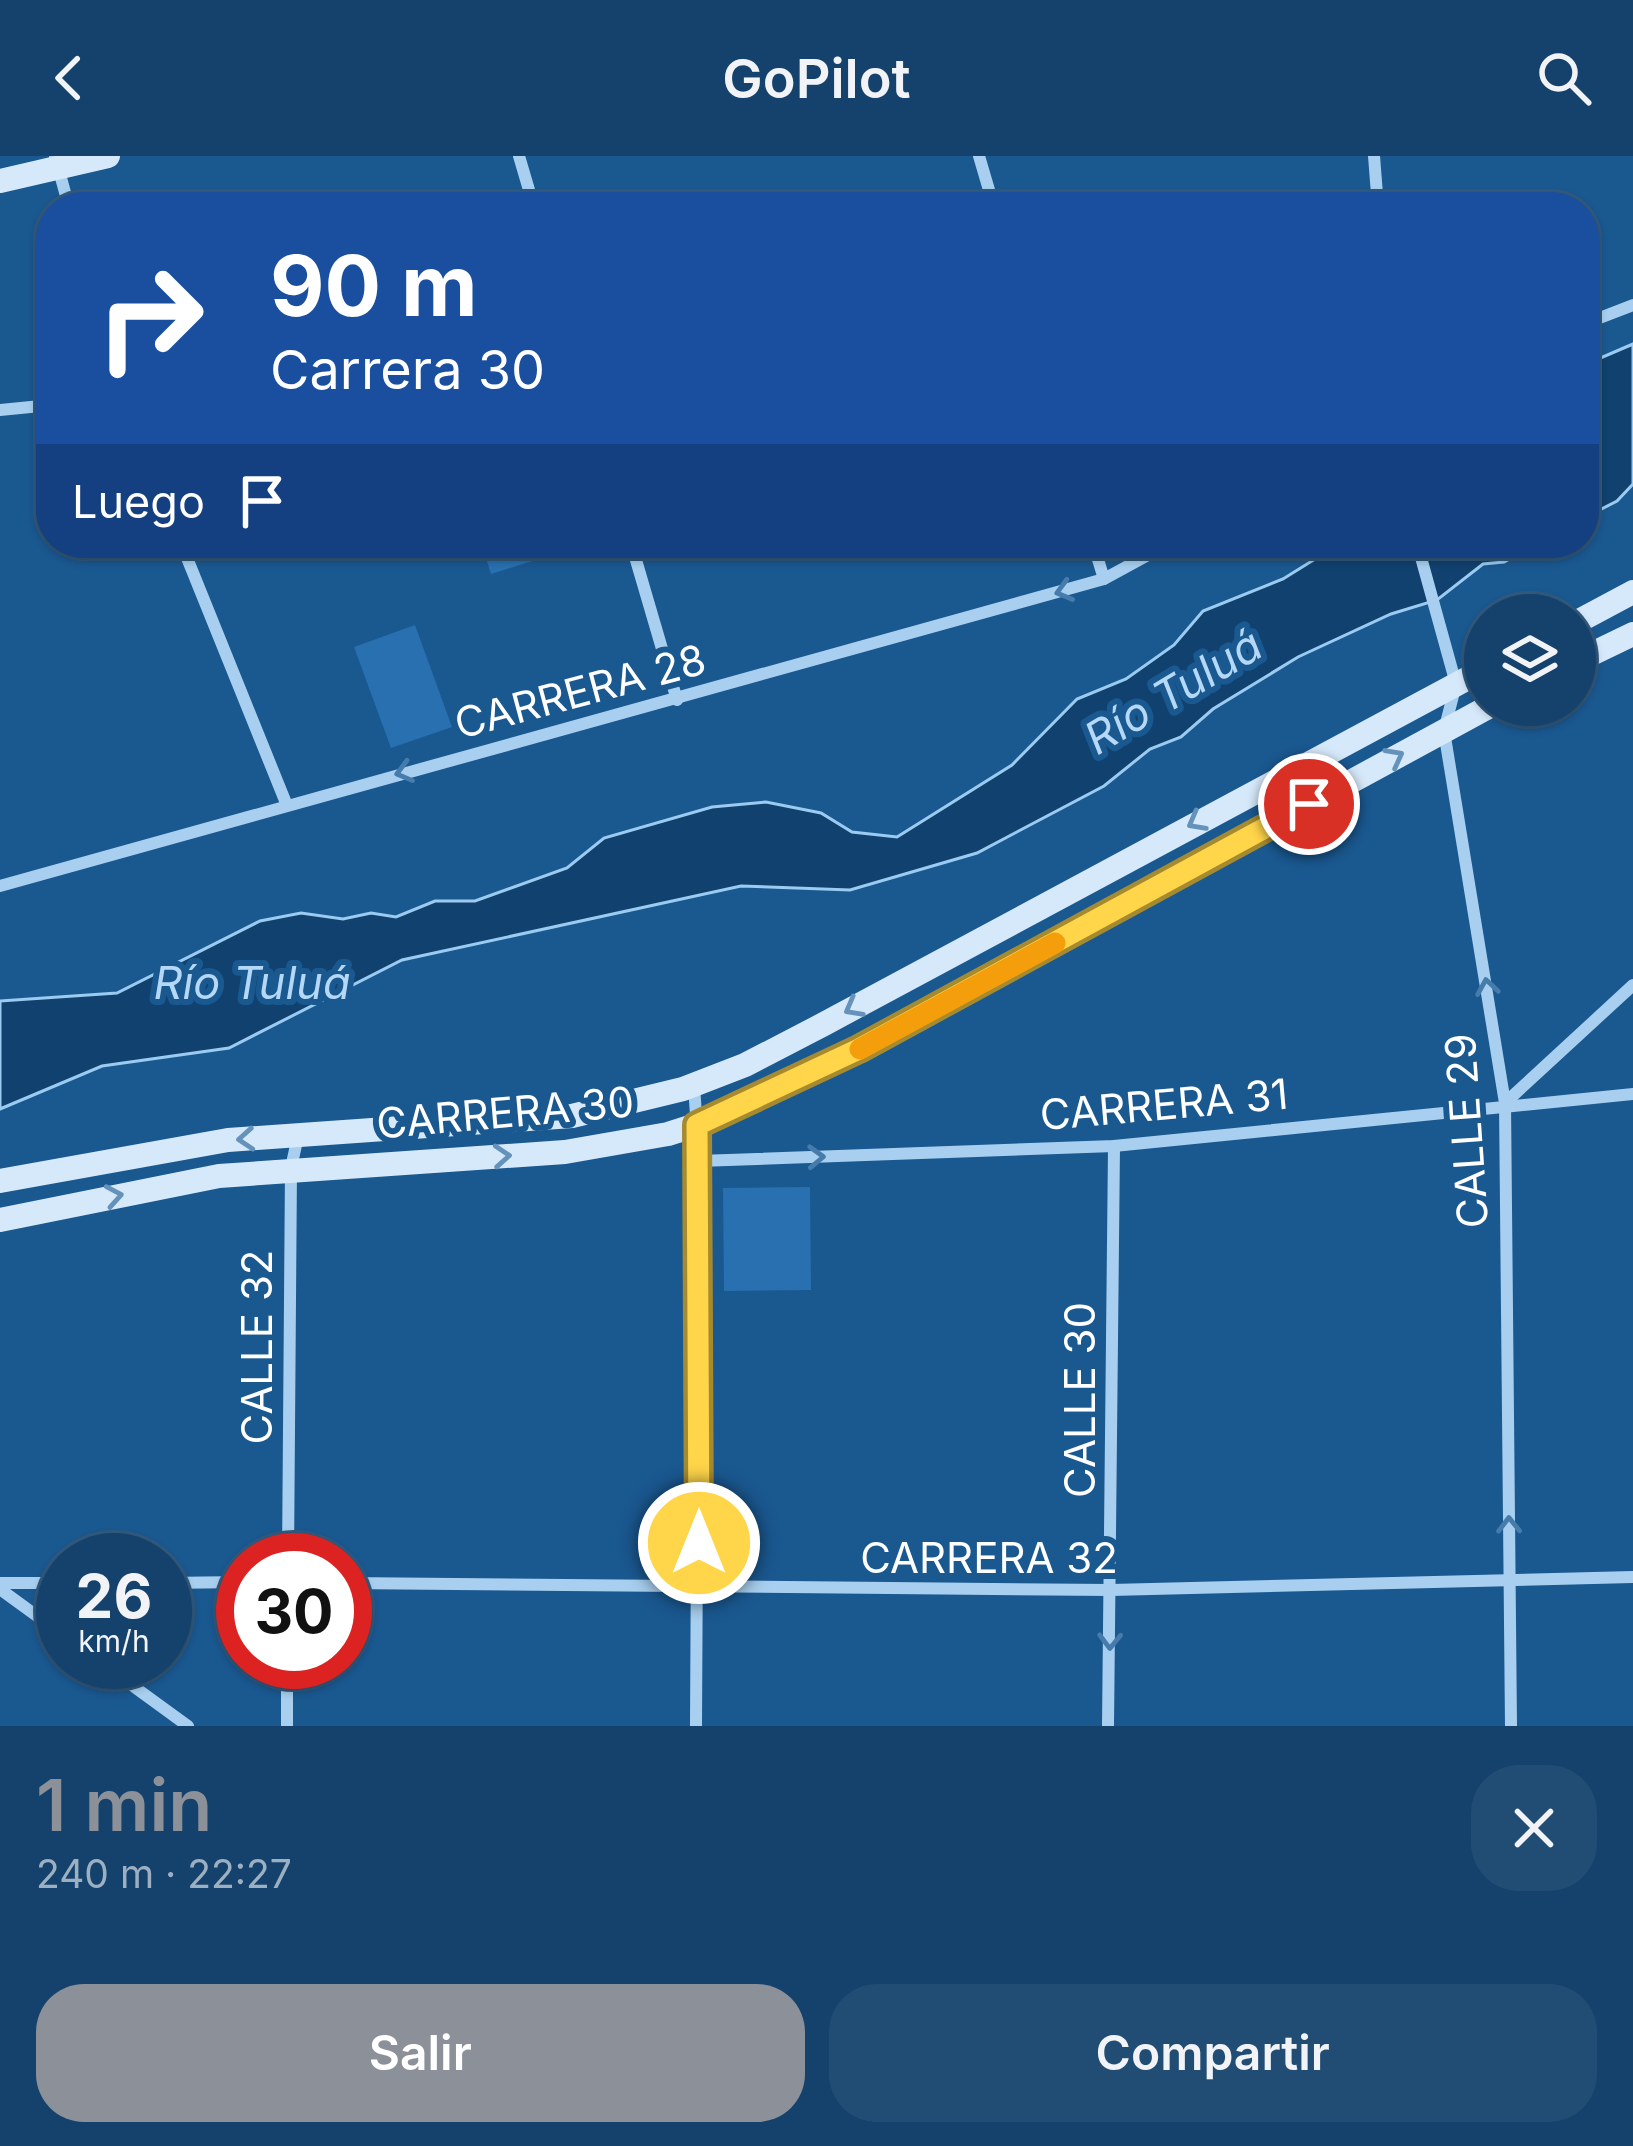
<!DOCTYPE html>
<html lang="es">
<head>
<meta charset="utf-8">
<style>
	:root { --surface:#14426c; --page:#214d74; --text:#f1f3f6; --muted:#9db0c2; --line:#335b7f; --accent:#8c9099 }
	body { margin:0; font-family:Inter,sans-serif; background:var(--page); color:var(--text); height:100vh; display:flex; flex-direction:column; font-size:45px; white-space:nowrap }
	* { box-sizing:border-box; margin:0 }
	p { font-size:39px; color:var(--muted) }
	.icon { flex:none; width:66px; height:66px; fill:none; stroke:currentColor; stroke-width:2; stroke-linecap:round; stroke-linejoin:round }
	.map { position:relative; height:1570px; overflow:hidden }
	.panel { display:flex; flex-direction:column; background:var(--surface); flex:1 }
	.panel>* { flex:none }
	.banner { position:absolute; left:36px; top:36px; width:1563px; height:366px; border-radius:48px; box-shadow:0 3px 9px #0004,0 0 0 3px var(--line); background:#1a4fa0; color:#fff; overflow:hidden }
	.buttons { position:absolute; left:1464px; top:438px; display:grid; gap:24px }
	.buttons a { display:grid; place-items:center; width:132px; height:132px; border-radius:50%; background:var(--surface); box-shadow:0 3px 9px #0004,0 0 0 3px var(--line); font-size:60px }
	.speed { position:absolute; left:36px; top:1377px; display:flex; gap:24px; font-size:60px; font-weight:700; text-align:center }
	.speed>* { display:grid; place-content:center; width:156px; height:156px; border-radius:50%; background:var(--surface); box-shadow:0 3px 9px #0004,0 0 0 3px var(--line); line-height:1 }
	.speed small { font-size:30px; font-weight:400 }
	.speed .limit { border:18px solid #d22; background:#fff; color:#111 }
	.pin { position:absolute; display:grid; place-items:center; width:102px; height:102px; color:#fff; margin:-51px; border:6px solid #fff; border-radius:50%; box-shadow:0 3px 12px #0007 }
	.me { position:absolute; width:132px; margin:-66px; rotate:0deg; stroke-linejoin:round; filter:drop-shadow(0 0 9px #0008) }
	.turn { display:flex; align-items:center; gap:42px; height:252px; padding:0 36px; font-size:54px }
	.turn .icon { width:156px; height:156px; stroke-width:2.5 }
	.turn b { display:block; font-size:84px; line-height:102px }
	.then { display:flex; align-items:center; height:114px; padding:0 36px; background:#0003; gap:24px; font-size:45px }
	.round { display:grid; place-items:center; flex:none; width:126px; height:126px; border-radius:48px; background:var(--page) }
	.head { display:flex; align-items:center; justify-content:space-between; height:204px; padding:0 36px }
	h1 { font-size:72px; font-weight:600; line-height:90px; color:var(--accent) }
	.primary-button { display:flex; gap:24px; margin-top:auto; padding:24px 36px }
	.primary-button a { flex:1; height:138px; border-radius:48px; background:var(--accent); color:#fff; font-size:48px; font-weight:600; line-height:138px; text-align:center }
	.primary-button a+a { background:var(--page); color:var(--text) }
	header { display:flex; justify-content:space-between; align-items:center; height:156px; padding:0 36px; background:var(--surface); font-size:54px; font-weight:600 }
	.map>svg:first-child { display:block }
</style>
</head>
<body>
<header><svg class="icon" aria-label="back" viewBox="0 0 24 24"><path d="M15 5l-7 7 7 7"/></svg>GoPilot<svg class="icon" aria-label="search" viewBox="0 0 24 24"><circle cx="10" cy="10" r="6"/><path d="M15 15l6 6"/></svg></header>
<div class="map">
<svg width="1633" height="1570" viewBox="0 0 1633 1570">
	<rect width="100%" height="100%" fill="#1a5890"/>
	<g fill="#11416e" stroke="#9bcbf1" stroke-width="3">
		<path d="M1633,188v140l-16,17 -33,17v-153z"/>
		<path d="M1382,387h156l-34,19 -21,2 -46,36 -46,14 -93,43 -85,52 -32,28 -31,12 -46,37 -127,67 -127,37 -109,-4 -339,74 -173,88 -127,18 -102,43v-108l117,-8 143,-72 41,-8 42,6 28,-6 25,4 39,-16h40l92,-33 37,-30 108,-31 54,-5 55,11 31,19 45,5 115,-72 65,-66 49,-20 48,-34 29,-34 80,-32 45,-28 40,1z"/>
	</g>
	<g fill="#2870af">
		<path d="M481,387h105v1l-95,30z"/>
		<path d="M415,469l37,102 -61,21 -37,-101z"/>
		<path d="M810,1031l1,103 -87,1 -1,-103z"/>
	</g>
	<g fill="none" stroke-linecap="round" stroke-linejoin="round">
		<g stroke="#a8cfef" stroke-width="12">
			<path d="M55,0l14,51"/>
			<path d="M519,0l15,51"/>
			<path d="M979,0l15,51"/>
			<path d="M1374,0l4,51"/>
			<path d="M1584,168l49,-19"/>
			<path d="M0,254l51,-5"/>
			<path d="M181,387l105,260"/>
			<path d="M631,387l46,157"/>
			<path d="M1093,387l11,36"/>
			<path d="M1417,387l39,141 -12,47 61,372 6,623"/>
			<path d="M0,730l1104,-307 66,-36"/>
			<path d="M694,929l5,76 -3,565"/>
			<path d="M1506,946l127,-117"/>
			<path d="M699,1005l415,-15 519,-52"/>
			<path d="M288,1404l3,-392 7,-32"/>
			<path d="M0,1427h63"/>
			<path d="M165,1427l78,-1"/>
			<path d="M345,1427l766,7 522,-13"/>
			<path d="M0,1433l63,46"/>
			<path d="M100,1506l88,64"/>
			<path d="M287,1570v-64"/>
			<path d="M1108,1570l6,-580"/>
		</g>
		<g stroke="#d6e9fa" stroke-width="24">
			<path d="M0,25l108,-25"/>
			<path d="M1575,467l58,-31"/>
			<path d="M1575,506l58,-28"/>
			<path d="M0,1025l228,-41 344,-24 111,-27 62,-24 79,-41 661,-355"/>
			<path d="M0,1064l219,-44 346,-24 103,-18 47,-15 144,-70 633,-344"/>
		</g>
	</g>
	<defs><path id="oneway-chevron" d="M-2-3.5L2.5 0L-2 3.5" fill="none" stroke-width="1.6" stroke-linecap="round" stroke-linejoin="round" transform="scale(3)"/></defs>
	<g stroke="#457cac">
		<use href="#oneway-chevron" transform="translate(1064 435) rotate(164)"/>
		<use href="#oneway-chevron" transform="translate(404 616) rotate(165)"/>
		<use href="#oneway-chevron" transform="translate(1487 831) rotate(-99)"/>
		<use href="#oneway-chevron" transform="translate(816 1001) rotate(-2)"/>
		<use href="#oneway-chevron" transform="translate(1509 1369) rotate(-91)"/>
		<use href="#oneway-chevron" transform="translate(1110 1485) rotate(91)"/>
	</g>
	<g stroke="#6592ba">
		<use href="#oneway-chevron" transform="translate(1395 601) rotate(-28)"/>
		<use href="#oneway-chevron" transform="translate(1196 666) rotate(151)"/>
		<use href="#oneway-chevron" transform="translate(853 852) rotate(151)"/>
		<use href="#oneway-chevron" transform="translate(246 983) rotate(176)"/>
		<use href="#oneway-chevron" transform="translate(502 1000) rotate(-4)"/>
		<use href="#oneway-chevron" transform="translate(114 1040) rotate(-10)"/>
	</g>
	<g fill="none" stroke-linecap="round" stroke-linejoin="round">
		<g stroke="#a68a30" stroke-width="30">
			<path id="route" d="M699,1387l-2,-418 162,-76 450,-245"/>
		</g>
		<use href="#route" stroke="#ffd54a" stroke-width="21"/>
		<path stroke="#f59e0b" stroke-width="21" d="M860,893l195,-106"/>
	</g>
	<g text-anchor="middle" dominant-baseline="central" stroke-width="12" stroke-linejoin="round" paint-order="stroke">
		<g font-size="42" fill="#fff" stroke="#1a5890">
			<text transform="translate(580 535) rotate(-15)">CARRERA 28</text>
			<text transform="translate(1164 948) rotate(-5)">CARRERA 31</text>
			<text transform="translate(505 956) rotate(-5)">CARRERA 30</text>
			<text transform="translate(1466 975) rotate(-94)">CALLE 29</text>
			<text transform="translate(256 1191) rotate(-90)">CALLE 32</text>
			<text transform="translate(1079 1244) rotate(-90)">CALLE 30</text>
			<text x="989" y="1401">CARRERA 32</text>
		</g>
		<g font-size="45" font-style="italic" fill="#b4d8f6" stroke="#1a5890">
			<text transform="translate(1173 535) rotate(-31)">Río Tuluá</text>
			<text x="252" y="826">Río Tuluá</text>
		</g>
	</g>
</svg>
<div class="buttons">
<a><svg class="icon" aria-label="layers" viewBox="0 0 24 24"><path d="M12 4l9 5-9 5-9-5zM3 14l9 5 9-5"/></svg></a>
</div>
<div class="speed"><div>26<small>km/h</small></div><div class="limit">30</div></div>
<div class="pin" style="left:1309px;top:648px;background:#d93025"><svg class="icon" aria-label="arrive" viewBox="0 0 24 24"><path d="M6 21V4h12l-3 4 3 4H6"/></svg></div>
<svg class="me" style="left:699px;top:1387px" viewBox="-20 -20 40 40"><circle r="17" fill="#ffd54a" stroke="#fff" stroke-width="3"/><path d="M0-11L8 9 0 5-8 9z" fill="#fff"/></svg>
<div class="banner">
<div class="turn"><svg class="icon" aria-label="right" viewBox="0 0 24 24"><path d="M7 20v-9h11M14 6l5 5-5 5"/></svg><div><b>90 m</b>Carrera 30</div></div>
<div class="then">Luego<svg class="icon" aria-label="arrive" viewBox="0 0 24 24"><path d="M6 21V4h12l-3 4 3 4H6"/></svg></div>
</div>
</div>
<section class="panel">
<div class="head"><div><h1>1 min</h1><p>240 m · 22:27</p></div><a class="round"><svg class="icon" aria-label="close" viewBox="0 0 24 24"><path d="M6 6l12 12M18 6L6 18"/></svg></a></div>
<div class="primary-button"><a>Salir</a><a>Compartir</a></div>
</section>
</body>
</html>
